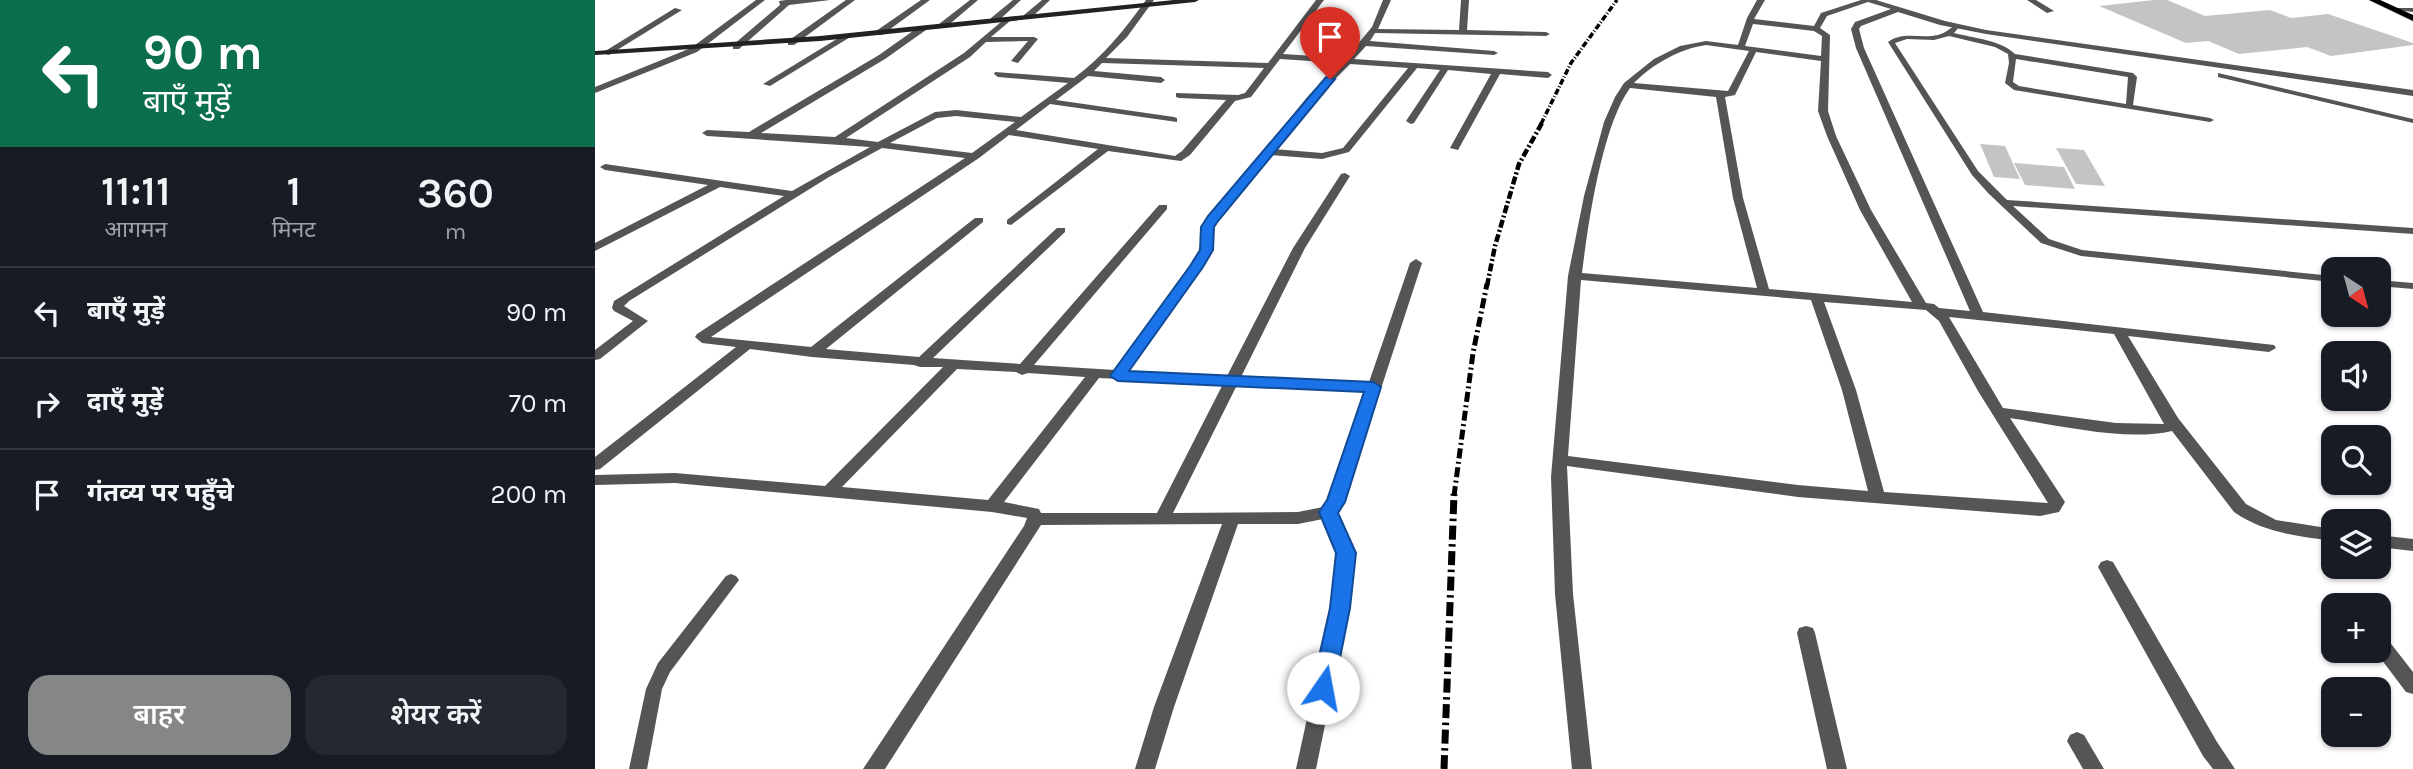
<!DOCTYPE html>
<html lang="hi">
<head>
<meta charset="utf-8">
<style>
	:root { --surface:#171b24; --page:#242831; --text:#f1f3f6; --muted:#9ea1a6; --line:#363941; --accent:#858687 }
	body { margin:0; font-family:Karla,"Noto Sans Devanagari",sans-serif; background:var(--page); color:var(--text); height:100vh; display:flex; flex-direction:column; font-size:26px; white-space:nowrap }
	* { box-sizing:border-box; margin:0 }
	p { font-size:23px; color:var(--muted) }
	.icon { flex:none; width:38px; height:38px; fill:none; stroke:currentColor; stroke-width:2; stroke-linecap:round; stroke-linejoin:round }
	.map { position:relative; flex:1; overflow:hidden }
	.drawer { display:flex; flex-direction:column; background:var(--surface); width:595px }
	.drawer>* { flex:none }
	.guide { background:#0b6e4f; color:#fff; overflow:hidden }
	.needle { width:46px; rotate:144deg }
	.buttons { position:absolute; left:1726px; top:257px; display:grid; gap:14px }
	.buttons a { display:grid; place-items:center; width:70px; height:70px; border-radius:14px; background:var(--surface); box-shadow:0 2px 5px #0004; font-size:35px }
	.pin { position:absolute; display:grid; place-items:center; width:60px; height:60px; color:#fff; margin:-72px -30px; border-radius:50% 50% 50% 0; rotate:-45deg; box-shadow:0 0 7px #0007 }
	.pin .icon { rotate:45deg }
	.me { position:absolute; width:77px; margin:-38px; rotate:12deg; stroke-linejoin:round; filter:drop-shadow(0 0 5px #0008) }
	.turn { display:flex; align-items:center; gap:24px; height:147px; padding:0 28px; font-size:32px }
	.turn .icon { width:91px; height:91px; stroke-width:2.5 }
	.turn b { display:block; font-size:49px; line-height:60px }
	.eta { display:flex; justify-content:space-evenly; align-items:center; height:119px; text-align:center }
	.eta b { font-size:42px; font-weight:600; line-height:49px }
	.button { display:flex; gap:14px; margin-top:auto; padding:14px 28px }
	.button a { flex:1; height:80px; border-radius:21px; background:var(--accent); color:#fff; font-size:28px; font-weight:600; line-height:80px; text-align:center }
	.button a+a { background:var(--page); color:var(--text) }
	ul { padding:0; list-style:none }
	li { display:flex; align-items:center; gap:21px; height:91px; padding:0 28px; border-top:2px solid var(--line) }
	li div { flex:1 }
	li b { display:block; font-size:26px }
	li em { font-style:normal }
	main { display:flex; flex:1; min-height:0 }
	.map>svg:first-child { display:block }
</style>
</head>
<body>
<main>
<section class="drawer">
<div class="guide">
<div class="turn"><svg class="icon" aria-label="left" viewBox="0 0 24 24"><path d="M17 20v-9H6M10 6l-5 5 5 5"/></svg><div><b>90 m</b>बाएँ मुड़ें</div></div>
</div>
<div class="eta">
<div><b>11:11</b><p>आगमन</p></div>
<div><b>1</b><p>मिनट</p></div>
<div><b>360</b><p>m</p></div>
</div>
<ul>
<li><svg class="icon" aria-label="left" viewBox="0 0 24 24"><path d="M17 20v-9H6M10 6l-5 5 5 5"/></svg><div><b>बाएँ मुड़ें</b></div><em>90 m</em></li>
<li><svg class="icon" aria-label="right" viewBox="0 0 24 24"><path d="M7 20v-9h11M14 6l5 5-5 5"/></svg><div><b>दाएँ मुड़ें</b></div><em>70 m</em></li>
<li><svg class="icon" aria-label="arrive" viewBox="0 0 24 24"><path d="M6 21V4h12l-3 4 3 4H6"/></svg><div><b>गंतव्य पर पहुँचे</b></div><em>200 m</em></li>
</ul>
<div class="button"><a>बाहर</a><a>शेयर करें</a></div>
</section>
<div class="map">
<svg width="1818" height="769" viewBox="0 0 1818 769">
	<rect width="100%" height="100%" fill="#fff"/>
	<g fill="#c4c4c4">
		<path d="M1559,0h13l38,16 65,-6 21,8 37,-4 85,29v2l-82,11 -24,-9 -68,7 -31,-13 -22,2 -87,-37z"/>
		<path d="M1385,144l25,2 15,33 -26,-2z"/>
		<path d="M1461,148l28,2 21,36 -29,-2z"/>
		<path d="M1419,163l50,4 11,22 -50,-4z"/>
	</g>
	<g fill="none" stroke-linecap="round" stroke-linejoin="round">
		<g stroke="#dbdbdb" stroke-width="1">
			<path id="primary" d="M1774,0h11l33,15v6z"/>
		</g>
		<g fill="#555" fill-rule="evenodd">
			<path d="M1795,8h23v4l-24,-3z"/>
			<path d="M1362,24l3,2 -6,7c19,5 47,7 61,21l118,19 4,4 -4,28 77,13 4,2 -4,2 -196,-32 -9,-7 4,-20 -1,-9 -13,-7 -46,-11 -15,4 -27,-1 -12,4 83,128 29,29 406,28v6l-400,-28 36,33 33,11 251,26v6l-252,-26 -40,-13 -53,-50 -16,-18 -84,-133c15,-11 32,-3 50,-7 8,-2 12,-7 19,-11zM1421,59l112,18 -2,27 -107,-18 -6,-4z"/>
			<path d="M1623,73l195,46v4l-195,-46z"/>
			<path d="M1783,280l35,3v6l-35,-3z"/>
			<path d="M136,574l5,2 3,4 -69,92 -8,17 -15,80h-18l17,-80 12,-26 68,-87z"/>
		</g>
		<g fill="#555" fill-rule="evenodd">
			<path d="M161,0h9l-68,52 -102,41v-6l96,-39z"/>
			<path d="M191,0h44l-41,5 -50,44h-6v-4l47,-40 -1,-4z"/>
			<path d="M251,0h9l-61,45h-6v-4z"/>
			<path d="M326,0h9l-48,35h-6v-4z"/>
			<path d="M375,0h8l-33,28h-6v-4z"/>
			<path d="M418,0h8l-24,22h-6v-4z"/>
			<path d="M447,0h8l-20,19h-6v-4z"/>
			<path d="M551,0h8l-27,37 -21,21 162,5 48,-63h8l-41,54 63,4 26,-31 11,-27h8l-13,29 81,1 2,-30h8l-2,30 79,2 4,2 -4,2 -171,-3 -5,8 124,10 4,2 -4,2 -128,-9 -12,13 194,13 4,3 -4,3 -48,-4 -42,76 -8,-2 41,-74 -43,-4 -34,53 -3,1 -5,-3 34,-51 -23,-2 -68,84 -27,7 -52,-4 -57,72 -1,23 -9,17 -74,104 98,5 66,-128 48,-74 4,-1 5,3 -45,72 -64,129 128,5 41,-119 6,-4 6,4 -78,239 -8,11 18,40 -5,55 -33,161h-20l35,-161 7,-55 -15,-34 -25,5h-60l-64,183 -19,62h-20l19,-62 68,-183 -181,1 -156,244h-22l161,-243 3,-8 -35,-6 -317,-29 -80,2v-10l80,-2 150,13 118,-119h-23l-6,-2 -102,-8 -62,-8 -150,120 -5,1v-13l141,-110 -34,-4 -7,-6 2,-3 268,-176 -83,-10 -53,29 -200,124 -5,5 24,15 -48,38 -5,1v-10l38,-29 -19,-10 -2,-3 2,-7 170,-105 -64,-9 -125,64v-8l113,-58 -103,-15 -5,-3 5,-3 187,27 78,-44 -163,-11 -5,-3 5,-3 42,2 130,-77 41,-29h6v4l-41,29 -124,74 74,4 129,-84 43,-36 4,2 -1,2 -19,16h43l4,2 -20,24 -7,-2 17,-20 -42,1 -16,15 -124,81 32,4 57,-30 21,-2 65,7 47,-34 -70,-6 -4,-3 1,-2 79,6c29,-21 51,-49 72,-78zM685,59l61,4 -32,32 -106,130 -3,25 -9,16 -76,104 -81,-5 133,-156v-4h-8l-139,159 -87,-6 132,-126v-4h-8l-138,129 -93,-8 157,-127v-4h-8l-164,129 -100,-10 268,-179 30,-23 89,14 -91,71v4l4,1 97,-74 73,10 9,-6 45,-54 16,-4zM507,63l162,5 -19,25 -7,2 -62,-2v4l3,1 47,2 -44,51 -7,5 -159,-26 34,-26 127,18v-4l-3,-1 -118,-17 32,-24 73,7 4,-3 -4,-3 -67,-6zM755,64l58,4 -65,80 -21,5 -48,-4 41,-50zM361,116l59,6 -43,31 -82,-10 47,-25zM362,369l59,3 6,3 6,-2 57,4 -97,123 -146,-13zM504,378l124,6 -66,129h-116l-2,-4 -35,-7zM642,385l129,6 -37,109 -6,7 -25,5 -125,1z"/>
			<path d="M1162,0h8l-11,19 60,7 7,-13 40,-13h15l69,21 41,9 427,60v6l-427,-62 -46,-9 -42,-13 -37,14 -2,3 5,19 119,264 291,33 2,3 -7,4 -141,-16 50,82 68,86 30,16 57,9v12c-35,-5 -69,-8 -99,-29l-62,-81c-46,11 -115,-6 -162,-13l55,84 -6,10 -19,4 -242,-19 -231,-31 6,128 19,175h-20l-17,-175 -4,-117 17,-201 16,-80 20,-74 11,-25 9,-14 30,-24 26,-13 26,-5 32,4 9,-27zM1273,2l23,7 -36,13 -4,7 5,19 114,263 -31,-3 -5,-4 -8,-1 -55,-93 -35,-74 -8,-25 2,-76 -10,-7 7,-12zM1158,24l61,7 8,5 -1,20 -76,-10zM1111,45l43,6 -21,40 -94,-8c19,-19 45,-34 72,-38zM1161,52l65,9 -3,50 9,25 33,74 52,92 -143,-13 -26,-91 -18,-101 10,-2zM1035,88l86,9 17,101 24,90 -175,-15c6,-49 20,-147 48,-185zM986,280l230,20 31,90 26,101 -70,-6 -230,-29zM1229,302l102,8 13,11 39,70 70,112 -164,-11 -28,-102zM1354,317l165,17 50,90 -48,-1 -113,-15z"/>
			<path d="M1432,0h9l18,11 -7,2z"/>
			<path d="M80,8l7,2 -73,45 -7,-2z"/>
			<path d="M250,34l7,2 -82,50 -7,-2z"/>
			<path d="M1783,535l35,4v12l-35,-4z"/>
			<path d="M1512,560l6,2 104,180 18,27h-22l-10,-13 -105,-189 3,-5z"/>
			<path d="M1754,598l6,2 4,6h-19l3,-6z"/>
			<path d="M1211,626l7,2 2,5 32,136h-20l-30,-136 2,-5z"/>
			<path d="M1783,634l7,2 28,36v22l-7,-2 -31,-41h3z"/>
			<path d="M1482,732l7,3 20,34h-21l-16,-28 3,-6z"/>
		</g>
		<path fill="#222" fill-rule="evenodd" d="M579,0h25l-4,2 -375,39 -225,14v-4l225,-15z"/>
		<use href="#primary" fill="#000" fill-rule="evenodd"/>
		<path stroke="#000" stroke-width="3.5" stroke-dasharray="6 2 1 2" stroke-linecap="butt" d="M946,124l30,-61 46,-63"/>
		<path stroke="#000" stroke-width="4.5" stroke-dasharray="8 2.5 2 2.5" stroke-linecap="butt" d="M892,286l8,-40 24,-82 23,-41"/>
		<path stroke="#000" stroke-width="5" stroke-dasharray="10 3.5 2 3.5" stroke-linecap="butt" d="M859,496l19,-143 14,-69"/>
		<path stroke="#000" stroke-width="7" stroke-dasharray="14 4.5 2.5 4.5" stroke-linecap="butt" d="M849,769l10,-275"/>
	</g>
	<path fill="#1a73e8" stroke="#114b97" stroke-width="2" d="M731,77l9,2 -117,142 -4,6 -1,23 -10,17 -74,104 244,11 8,5 -36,115 -7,11 18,40 -6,55 -16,80 -3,7 -8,3 -8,-3 -3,-7 18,-80 6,-55 -17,-41 8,-12 37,-108 -246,-11 -8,-5 80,-110 10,-16 1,-23 7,-11z"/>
</svg>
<div class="buttons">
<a><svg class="needle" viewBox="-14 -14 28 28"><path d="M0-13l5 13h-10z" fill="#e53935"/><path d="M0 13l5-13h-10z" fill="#9ea1a6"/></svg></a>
<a><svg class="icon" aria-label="sound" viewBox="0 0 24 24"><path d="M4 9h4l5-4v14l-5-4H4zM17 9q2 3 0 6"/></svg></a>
<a><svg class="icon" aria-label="search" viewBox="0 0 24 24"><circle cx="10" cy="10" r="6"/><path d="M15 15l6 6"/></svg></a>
<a><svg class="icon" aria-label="layers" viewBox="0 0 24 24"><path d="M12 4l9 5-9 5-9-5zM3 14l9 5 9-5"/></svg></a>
<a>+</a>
<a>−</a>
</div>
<div class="pin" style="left:735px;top:79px;background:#d93025"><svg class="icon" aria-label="arrive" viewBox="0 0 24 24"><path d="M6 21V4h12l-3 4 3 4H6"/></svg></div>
<svg class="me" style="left:728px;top:688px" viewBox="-20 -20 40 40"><circle r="19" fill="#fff"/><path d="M0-13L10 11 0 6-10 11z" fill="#1a73e8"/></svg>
</div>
</main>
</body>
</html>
